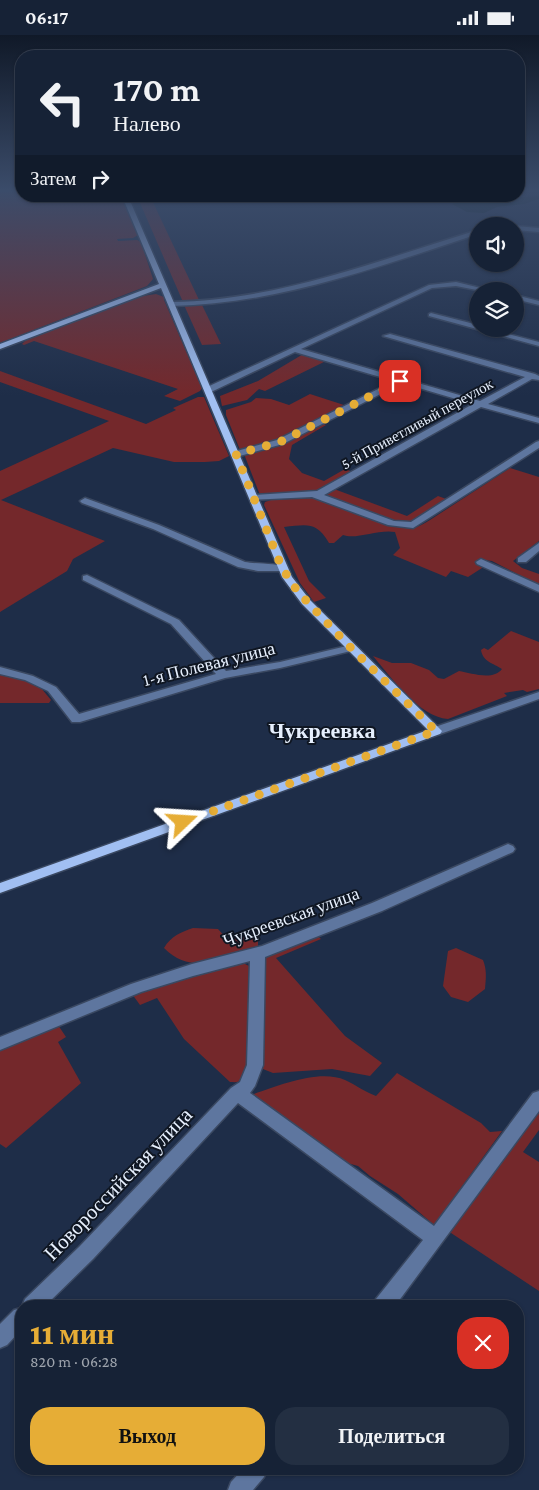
<!DOCTYPE html>
<html lang="ru">
<head>
<meta charset="utf-8">
<style>
	:root { --surface:#162236; --page:#232f42; --text:#f1f3f6; --muted:#9ea4ad; --line:#353f51; --accent:#e6ad36 }
	body { margin:0; font-family:"Crimson Pro",serif; background:var(--page); color:var(--text); height:100vh; display:flex; flex-direction:column; font-size:19px; white-space:nowrap }
	* { box-sizing:border-box; margin:0 }
	p { font-size:16px; color:var(--muted) }
	.icon { flex:none; width:28px; height:28px; fill:none; stroke:currentColor; stroke-width:2; stroke-linecap:round; stroke-linejoin:round }
	.map { position:relative; flex:1; overflow:hidden }
	.drawer { position:absolute; left:15px; top:1265px; width:509px; height:175px; display:flex; flex-direction:column; background:var(--surface); border-radius:20px; box-shadow:0 1px 4px #0004,0 0 0 1px var(--line) }
	.drawer>* { flex:none }
	.banner { position:absolute; left:15px; top:15px; width:510px; height:152px; border-radius:20px; box-shadow:0 1px 4px #0004,0 0 0 1px var(--line); background:#162236; color:var(--text); overflow:hidden }
	.controls { position:absolute; left:469px; top:182px; display:grid; gap:10px }
	.controls a { display:grid; place-items:center; width:55px; height:55px; border-radius:50%; background:var(--surface); box-shadow:0 1px 4px #0004,0 0 0 1px var(--line); font-size:25px }
	.pin { position:absolute; display:grid; place-items:center; width:42px; height:42px; color:#fff; margin:-21px; border-radius:10px; box-shadow:0 2px 8px #0006 }
	.me { position:absolute; width:55px; margin:-28px; rotate:70deg; stroke-linejoin:round; filter:drop-shadow(0 0 4px #0008) }
	.turn { display:flex; align-items:center; gap:18px; height:105px; padding:0 15px; font-size:22px }
	.turn .icon { width:65px; height:65px; stroke-width:2.5 }
	.turn b { display:block; font-size:35px; line-height:42px }
	.then { display:flex; align-items:center; height:48px; padding:0 15px; background:#0003; gap:10px; font-size:19px }
	.round { display:grid; place-items:center; flex:none; width:52px; height:52px; border-radius:20px; background:var(--page) }
	.summary { display:flex; align-items:center; justify-content:space-between; height:85px; padding:0 15px }
	h1 { font-size:30px; font-weight:800; line-height:38px; color:var(--accent) }
	.primary-button { display:flex; gap:10px; margin-top:auto; padding:10px 15px }
	.primary-button a { flex:1; height:58px; border-radius:20px; background:var(--accent); color:#111; font-size:20px; font-weight:800; line-height:58px; text-align:center }
	.primary-button a+a { background:var(--page); color:var(--text) }
	.status { display:flex; justify-content:space-between; align-items:center; height:35px; padding:0 25px; background:var(--surface); direction:ltr }
	.status svg { height:14px; fill:currentColor }
	.map>svg:first-child { display:block }
</style>
</head>
<body>
<div class="status"><b>06:17</b><svg viewBox="0 0 49 12"><path d="M0 12V9h3v3zM5 12V6h3v6zM10 12V3h3v9zM15 12V0h3v12zM26 1h20v11H26zM47 4h2v5h-2z"/></svg></div>
<div class="map">
<svg width="539" height="1455" viewBox="0 0 539 1455">
	<rect width="100%" height="100%" fill="#1e2d48"/>
	<g fill="#74282b">
		<path d="M0,157h21v4h100l17,39 -5,3 -16,1 1,2 19,-1 4,2 12,37 -6,7 -147,57z"/>
		<path d="M137,161h13l50,106h-17z"/>
		<path d="M156,259l8,3v3l38,88 -2,3 -20,10 -16,-5 14,-7 -144,-48 -10,4 -2,-1 4,-4 82,-32 35,-12z"/>
		<path d="M184,270h18l19,39 -19,1z"/>
		<path d="M305,318l23,7 -63,31 -6,-2 -12,11 -25,6 -2,-10 38,-15z"/>
		<path d="M0,336l146,53 30,-14 -3,-2 25,-11h6l25,59 -10,5 -14,1h-31l-61,-14 -112,52 104,41 -32,18 -6,12 -67,41v-141l109,-50 -109,-39z"/>
		<path d="M310,359l34,11 -68,37 -33,9 -3,-1 -14,-35v-5l25,-8 5,-4 15,1 18,6z"/>
		<path d="M321,388l5,2 -34,20 -3,14 13,14 22,8 21,-12 8,3 -38,20 -55,3 -16,-41 27,-6z"/>
		<path d="M510,433l29,9v64l-26,20 9,7 17,6v11l-47,-24 -7,-1 -3,8 -14,9 -17,-6 -5,6 -53,-22 7,-7 -5,-16c-17,-3 -39,8 -52,3l-9,8h-5c-13,-22 -22,-18 -45,-16l25,54 17,17 -12,4 -14,-19 -36,-78 1,-3 6,-2 39,-2 11,2c22,8 73,33 95,27 4,-1 9,-4 14,-7z"/>
		<path d="M334,454l73,27 31,-20 11,4 -32,20 -14,3 -76,-26 -1,-5z"/>
		<path d="M511,596l28,11v47l-12,3 -4,-2 -19,3 3,3 -59,23c-29,-2 -57,-42 -75,-63l19,7h19l18,7 9,8 6,1 15,-8c12,2 34,10 43,-2 -9,-6 -19,-7 -21,-19l3,-2 4,2z"/>
		<path d="M0,639l20,3 21,11 10,12 -2,3h-49z"/>
		<path d="M193,893l25,1 9,10c11,-1 23,-6 31,2v7c-33,10 -65,29 -94,0 7,-12 17,-16 29,-20z"/>
		<path d="M316,899l5,5 -45,19 69,78 37,27 -12,13 -38,-7 -59,4 -10,-4 -4,-8 3,-96 4,-9z"/>
		<path d="M456,913l27,12c4,10 3,18 2,29l-17,13 -17,-5 -8,-11 5,-35z"/>
		<path d="M241,927l10,5c-2,21 3,102 -9,113 -4,3 -8,2 -12,2l-46,-43 -27,-41 -17,7 -8,-11 21,-8z"/>
		<path d="M58,990l8,12 -8,5 23,41 -75,65 -6,-4v-95z"/>
		<path d="M397,1038l84,50 9,9 12,-1 -68,94 -36,-31 -28,-18 -12,-10 -18,-5 -92,-65c26,-9 71,-28 97,-16 11,5 20,12 31,16z"/>
		<path d="M539,1075v20l-16,22 16,10v129l-91,-60z"/>
	</g>
	<path fill="#01181a" d="M539,161v3l-15,5 -27,3 -13,6 -17,-1 -15,-8 6,-2z"/>
	<g fill="none" stroke-linecap="round" stroke-linejoin="round">
		<g stroke="#3a4861" stroke-width="3">
			<g id="minor">
				<path d="M515,191l24,2v4l-24,-2z"/>
				<path d="M478,195v4c-100,33 -200,70 -306,72l-3,-2 3,-2c109,-2 203,-41 306,-72z"/>
				<path d="M456,247l37,9h-11l-26,-5 -24,2 -131,61 179,52 45,-24 -142,-41 7,-2 145,40 4,2v4l-7,-1 -44,25 51,14v5l-58,-16 -157,88 70,26 17,1 125,-80 3,-1v7l-126,80 -25,-3 -76,-28 -61,3v-4l3,-1 63,-4 156,-87 -71,-21 -119,61 -47,13 -4,-3 1,-2 44,-12 117,-59 -99,-29 -84,40h-6v-4l224,-103z"/>
				<path d="M515,260l24,6v4l-24,-6z"/>
				<path d="M431,278l47,12v4h11l50,13v4l-110,-30v-2z"/>
				<path d="M85,463l74,27 86,37c10,2 35,1 42,6l-5,3h-24l-20,-4 -85,-38 -71,-26 -2,-2z"/>
				<path d="M539,508v8l-13,11h-8v-4z"/>
				<path d="M481,524l58,26v7l-62,-28 -1,-2z"/>
				<path d="M87,540l92,45 47,51 54,-9 71,-17 6,3 -2,2 -75,18 -55,10 -145,44h-8l-24,-31 -23,-11 -25,-6v-7l33,9 23,11 23,27 137,-40 -45,-50 -88,-44v-4z"/>
				<path d="M539,657v7l-99,35h-8l-2,-3 2,-3z"/>
				<path d="M508,809l5,2 2,3 -2,3 -131,59 -117,46 -2,108 -8,21 -5,7 184,133 99,-133 6,-2v20l-144,195h-22l3,-7 47,-59 -185,-137 -145,156 -48,47h-23l3,-7 54,-52 152,-159 9,-6 7,-17 3,-104 -57,15 -52,16 -141,58v-13l131,-53 61,-20 70,-18 110,-43z"/>
				<path d="M21,1273v22l-14,15 -7,3v-24l14,-14z"/>
				<path d="M243,1434h24l-3,8 -11,13h-25l3,-8z"/>
			</g>
		</g>
		<g stroke="#3a4861" stroke-width="3">
			<path id="major" d="M122,161h6l164,381 18,23 132,131 -2,3 -440,159v-10l428,-153 -126,-126 -20,-27 -121,-289 -161,61v-5l159,-60z"/>
		</g>
		<use href="#minor" fill="#5e769f" fill-rule="evenodd"/>
		<use href="#major" fill="#a1bff2" fill-rule="evenodd"/>
	</g>
	<linearGradient id="sky" x2="0" y2="1"><stop stop-color="#101928"/><stop offset="0.43" stop-color="#3b4c6a"/><stop offset="1" stop-color="#3b4c6a" stop-opacity="0"/></linearGradient>
	<rect width="539" height="361" fill="url(#sky)"/>
	<g fill="none" stroke-linecap="round" stroke-linejoin="round">
		<path stroke="#e6ad36" stroke-width="9" stroke-dasharray="0 16.2" d="M183,787l253,-91 -85,-83 -53,-56 -16,-24 -46,-114 44,-12 120,-61"/>
	</g>
	<g text-anchor="middle" dominant-baseline="central" stroke-width="4" stroke-linejoin="round" paint-order="stroke">
		<g font-size="15" fill="#e6effd" stroke="#0f1622">
			<text transform="translate(417 389) rotate(-29)">5-й Приветливый переулок</text>
		</g>
		<g font-size="18" fill="#e6effd" stroke="#0f1622">
			<text transform="translate(209 629) rotate(-14)">1-я Полевая улица</text>
			<text transform="translate(291 882) rotate(-20)">Чукреевская улица</text>
		</g>
		<g font-size="21" fill="#e6effd" stroke="#0f1622">
			<text transform="translate(118 1149) rotate(-46)">Новороссийская улица</text>
		</g>
		<g font-size="22" font-weight="bold" fill="#e6effd" stroke="#0f1622">
			<text x="322" y="695">Чукреевка</text>
		</g>
	</g>
</svg>
<div class="controls">
<a><svg class="icon" aria-label="sound" viewBox="0 0 24 24"><path d="M4 9h4l5-4v14l-5-4H4zM17 9q2 3 0 6"/></svg></a>
<a><svg class="icon" aria-label="layers" viewBox="0 0 24 24"><path d="M12 4l9 5-9 5-9-5zM3 14l9 5 9-5"/></svg></a>
</div>
<div class="pin" style="left:400px;top:346px;background:#d93025"><svg class="icon" aria-label="arrive" viewBox="0 0 24 24"><path d="M6 21V4h12l-3 4 3 4H6"/></svg></div>
<svg class="me" style="left:183px;top:787px" viewBox="-20 -20 40 40"><path d="M0-17L14 15 0 8-14 15z" fill="#e6ad36" stroke="#fff" stroke-width="4"/></svg>
<div class="banner">
<div class="turn"><svg class="icon" aria-label="left" viewBox="0 0 24 24"><path d="M17 20v-9H6M10 6l-5 5 5 5"/></svg><div><b>170 m</b>Налево</div></div>
<div class="then">Затем<svg class="icon" aria-label="right" viewBox="0 0 24 24"><path d="M7 20v-9h11M14 6l5 5-5 5"/></svg></div>
</div>
<section class="drawer">
<div class="summary"><div><h1>11 мин</h1><p>820 m · 06:28</p></div><a class="round" style="background:#d93025;color:#fff"><svg class="icon" aria-label="close" viewBox="0 0 24 24"><path d="M6 6l12 12M18 6L6 18"/></svg></a></div>
<div class="primary-button"><a>Выход</a><a>Поделиться</a></div>
</section>
</div>
</body>
</html>
